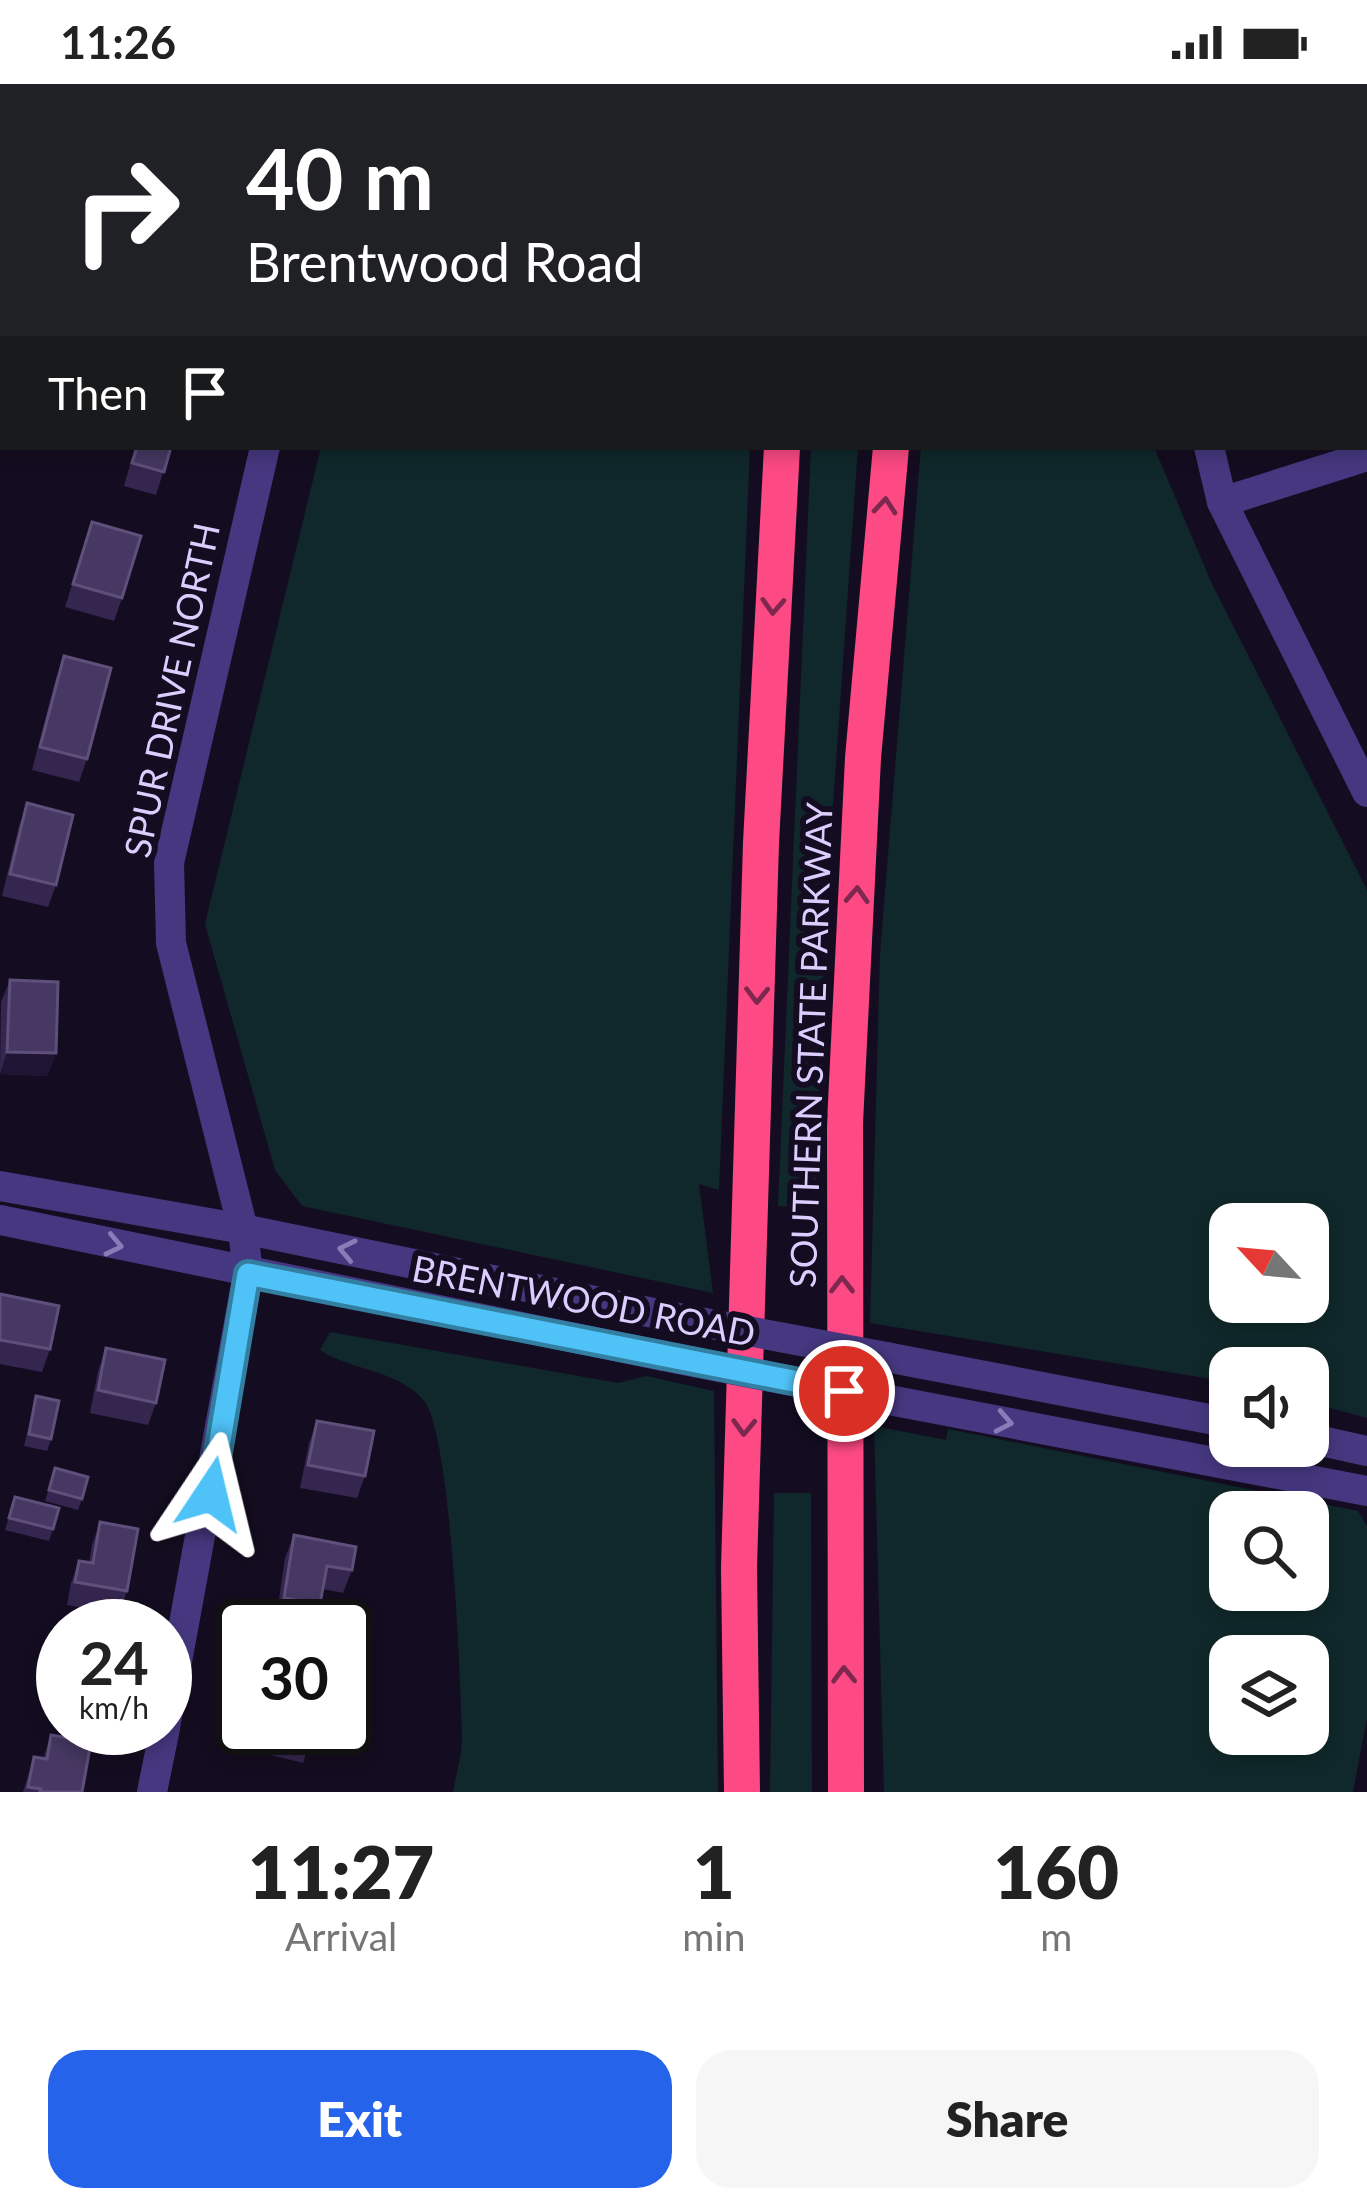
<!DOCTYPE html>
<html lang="en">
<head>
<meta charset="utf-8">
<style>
	:root { --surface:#fff; --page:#f6f6f6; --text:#222; --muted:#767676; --accent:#2563eb }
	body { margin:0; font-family:Lato,sans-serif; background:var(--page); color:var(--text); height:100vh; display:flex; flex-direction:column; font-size:45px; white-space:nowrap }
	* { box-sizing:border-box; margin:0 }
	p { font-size:39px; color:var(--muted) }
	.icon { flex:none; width:66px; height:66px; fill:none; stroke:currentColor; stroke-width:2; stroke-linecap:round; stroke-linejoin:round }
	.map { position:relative; height:1708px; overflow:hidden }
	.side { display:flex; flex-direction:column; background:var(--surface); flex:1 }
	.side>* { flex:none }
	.hud { position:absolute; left:0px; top:0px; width:1368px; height:366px; box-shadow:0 6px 18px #0003; background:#202124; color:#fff; overflow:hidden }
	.needle { width:78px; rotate:296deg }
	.buttons { position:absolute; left:1209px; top:1119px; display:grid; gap:24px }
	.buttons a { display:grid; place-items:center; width:120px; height:120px; border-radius:24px; background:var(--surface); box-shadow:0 6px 18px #0003; font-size:60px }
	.speed { position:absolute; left:36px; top:1515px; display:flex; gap:24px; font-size:60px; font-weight:700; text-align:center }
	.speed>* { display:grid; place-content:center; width:156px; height:156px; border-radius:50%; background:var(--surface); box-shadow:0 6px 18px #0003; line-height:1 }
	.speed small { font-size:30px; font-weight:400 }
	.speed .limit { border:6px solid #111; border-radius:18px; background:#fff; color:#111 }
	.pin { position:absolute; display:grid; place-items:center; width:102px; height:102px; color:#fff; margin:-51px; border:6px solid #fff; border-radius:50%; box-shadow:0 3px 12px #0007 }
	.me { position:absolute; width:132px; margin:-66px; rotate:10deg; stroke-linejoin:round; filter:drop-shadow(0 0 9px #0008) }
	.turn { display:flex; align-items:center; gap:42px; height:252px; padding:0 48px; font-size:54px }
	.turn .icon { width:156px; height:156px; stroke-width:2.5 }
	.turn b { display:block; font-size:84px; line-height:102px }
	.then { display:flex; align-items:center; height:114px; padding:0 48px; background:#0003; gap:24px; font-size:45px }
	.eta { display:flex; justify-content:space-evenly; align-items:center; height:204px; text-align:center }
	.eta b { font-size:72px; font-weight:800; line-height:84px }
	.primary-button { display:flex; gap:24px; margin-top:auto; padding:24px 48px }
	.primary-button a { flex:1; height:138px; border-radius:36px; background:var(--accent); color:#fff; font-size:48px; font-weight:800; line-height:138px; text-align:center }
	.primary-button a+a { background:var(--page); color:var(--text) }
	.status { display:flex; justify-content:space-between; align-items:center; height:84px; padding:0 60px; background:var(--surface); direction:ltr }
	.status svg { height:33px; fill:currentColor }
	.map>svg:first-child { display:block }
</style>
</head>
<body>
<div class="status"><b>11:26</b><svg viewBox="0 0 49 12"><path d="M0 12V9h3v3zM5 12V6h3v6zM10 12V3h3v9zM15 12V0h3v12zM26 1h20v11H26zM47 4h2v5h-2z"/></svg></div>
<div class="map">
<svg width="1367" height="1708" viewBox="0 0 1367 1708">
	<rect width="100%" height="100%" fill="#140d21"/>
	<g fill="#10282b" fill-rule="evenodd">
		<path d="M412,0h360l-361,3z"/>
		<path d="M964,0h191l-192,3z"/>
		<path d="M321,363h429l-31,743 -20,-6 14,109 -411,-87 -27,-36 -70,-246z"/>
		<path d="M811,363h47l-33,473 -10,288 -37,-2z"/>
		<path d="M921,363h233l57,135 156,308v528l-59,-16v-34h-78v14l-360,-59 10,-369zM1230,1140h78v78h-78z"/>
		<path d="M330,1248l288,51 28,-7 68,15 4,401h-265c3,-18 9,-36 9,-54 -1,-55 -11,-301 -37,-336 -25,-32 -73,-31 -105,-52z"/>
		<path d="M874,1342l72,14 2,-11 410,82 9,15v192l-14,74h-469zM1230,1428h78v78h-78zM1230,1572h78v78h-78z"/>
		<path d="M774,1409h37l1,299h-42z"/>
	</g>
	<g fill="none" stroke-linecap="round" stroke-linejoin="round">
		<g stroke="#463880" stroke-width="30">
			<path d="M351,3l1,-3"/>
			<path d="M1194,3v-3"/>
			<path d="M1209,363l13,55 145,290"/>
			<path d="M1222,418l145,-46"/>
			<path d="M0,1102l243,43 425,87"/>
			<path d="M0,1136l663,136"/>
			<path d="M886,1273l344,66"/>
			<path d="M889,1316l478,91"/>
			<path d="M1308,1354l59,13"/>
			<path d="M165,1643l83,-453 -5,-45 -72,-286 -2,-80 96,-416"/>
			<path d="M152,1708l13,-64"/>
		</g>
		<g stroke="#fe4a84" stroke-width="36">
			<path d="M807,3v-3"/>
			<path d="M930,3l1,-3"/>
			<path d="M742,1708l-3,-225 22,-724 21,-396"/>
			<path d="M846,1708l-1,-669 18,-365 28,-311"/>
		</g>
		<g stroke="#463880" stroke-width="30">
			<path d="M668,1232l218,41"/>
			<path d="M663,1272l226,44"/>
		</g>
	</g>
	<g fill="#35264f">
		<path d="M0,0l3,3v58l-3,-1z"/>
		<path d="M1356,0h11v69l-2,-1v-65h-10z"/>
		<path d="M1365,69l2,1v102h-2z"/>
		<path d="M0,91l3,1v116l-3,-1z"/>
		<rect x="1365" y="189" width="2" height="69"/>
		<path d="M135,363h36l-15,48 -32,-9z"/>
		<path d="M92,438l30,76 -8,23 -49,-14z"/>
		<path d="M64,572l23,103 -8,23 -47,-12 24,-92z"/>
		<path d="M27,719l29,82 -8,22 -46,-11 17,-70z"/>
		<path d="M10,896l46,73 -9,23 -47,-2 1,-72z"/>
		<path d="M0,1210l50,55 -8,23 -42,-8z"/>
		<path d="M106,1264l50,55 -8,22 -58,-12 8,-42z"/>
		<path d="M36,1312l15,43 -4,12 -23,-5z"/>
		<path d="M317,1337l48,55 -8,22 -57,-10 9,-45z"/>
		<path d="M55,1384l27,31 -4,11 -33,-9z"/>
		<path d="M15,1413l38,32 -4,12 -44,-11z"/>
		<path d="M100,1438l27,69 -8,23 -52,-9 4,-22 8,-22 10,2 3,-18z"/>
		<path d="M294,1451l58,35 -9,23 -20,-4 -3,15 -7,22 -37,-6 9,-62z"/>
		<path d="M52,1554l11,2v66l-10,-2 3,-16 -17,-4 4,-24z"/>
		<path d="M243,1621v23h71l-11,35 -57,-14 4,-17 -13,-3z"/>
		<path d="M51,1651l31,57h-59l11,-35 9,2z"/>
	</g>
	<path fill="#201435" d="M7,968l49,1 -9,23 -47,-2z"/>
	<g fill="#463862" stroke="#5e4f7b" stroke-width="3">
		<path d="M0,0h72l-1,3h-68v33l-3,-1z"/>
		<path d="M211,0h33l-1,3h-34z"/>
		<path d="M1356,0h11v44h-2v-41h-9z"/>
		<path d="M1365,69l2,1v78l-2,-1z"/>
		<path d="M0,91l3,1v91l-3,-1z"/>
		<rect x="1365" y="189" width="2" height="45"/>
		<path d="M137,363h34l-7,25 -32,-9z"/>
		<path d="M92,438l49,14 -19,62 -49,-14z"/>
		<path d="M64,572l47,12 -24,91 -47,-12z"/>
		<path d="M27,719l46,12 -17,70 -46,-11z"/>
		<path d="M10,896l48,2 -2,71 -49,-1z"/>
		<path d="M0,1210l59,12 -9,43 -50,-9z"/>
		<path d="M106,1264l59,12 -9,43 -58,-13z"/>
		<path d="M36,1312l23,5 -8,38 -22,-5z"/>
		<path d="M317,1337l57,10 -9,45 -57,-11z"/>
		<path d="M55,1384l33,9 -6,22 -33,-9z"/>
		<path d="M15,1413l44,11 -6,21 -44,-11z"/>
		<path d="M100,1438l38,7 -11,62 -52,-9 4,-21 14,2z"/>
		<path d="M294,1451l62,12 -4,23 -25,-4 -7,38 -36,-6z"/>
		<path d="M52,1554l11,2v25l-16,-3z"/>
		<path d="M261,1644h53l-3,12z"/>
		<path d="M51,1651l40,7 -9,50h-42l1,-3 -13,-2 6,-30 13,2z"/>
	</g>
	<defs><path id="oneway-chevron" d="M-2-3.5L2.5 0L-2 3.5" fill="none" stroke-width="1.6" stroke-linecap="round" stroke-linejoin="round" transform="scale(3)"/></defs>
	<g stroke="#7d284e">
		<use href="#oneway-chevron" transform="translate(885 422) rotate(-85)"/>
		<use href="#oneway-chevron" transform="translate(773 522) rotate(93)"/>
		<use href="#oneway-chevron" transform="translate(857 811) rotate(-87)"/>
		<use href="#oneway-chevron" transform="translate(757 911) rotate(91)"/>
		<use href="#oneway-chevron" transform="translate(842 1201) rotate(-90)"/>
		<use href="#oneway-chevron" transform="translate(744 1343) rotate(92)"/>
		<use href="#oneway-chevron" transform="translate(844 1591) rotate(-91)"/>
	</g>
	<g stroke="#897cb9">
		<use href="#oneway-chevron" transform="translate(114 1161) rotate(12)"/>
		<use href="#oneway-chevron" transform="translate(347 1166) rotate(-168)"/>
		<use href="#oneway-chevron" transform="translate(1004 1338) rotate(11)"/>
	</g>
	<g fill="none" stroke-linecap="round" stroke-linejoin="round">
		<g stroke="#337fa1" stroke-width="30">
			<path id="route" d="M211,1410l37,-220 596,117"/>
		</g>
		<use href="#route" stroke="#4fc3f7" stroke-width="21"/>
	</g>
	<g text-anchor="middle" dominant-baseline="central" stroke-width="12" stroke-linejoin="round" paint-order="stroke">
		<g font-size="36" fill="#dbceff" stroke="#140d21">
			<text transform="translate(171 606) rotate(-78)">SPUR DRIVE NORTH</text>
			<text transform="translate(810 961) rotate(-88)">SOUTHERN STATE PARKWAY</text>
			<text transform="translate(584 1216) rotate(11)">BRENTWOOD ROAD</text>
		</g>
	</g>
</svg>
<div class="buttons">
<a><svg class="needle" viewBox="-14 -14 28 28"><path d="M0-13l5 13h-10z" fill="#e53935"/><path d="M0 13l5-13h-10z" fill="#767676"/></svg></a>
<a><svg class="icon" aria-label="sound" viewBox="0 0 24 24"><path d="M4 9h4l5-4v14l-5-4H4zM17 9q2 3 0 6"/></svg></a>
<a><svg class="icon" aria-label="search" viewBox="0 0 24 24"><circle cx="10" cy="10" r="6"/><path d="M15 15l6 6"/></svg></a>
<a><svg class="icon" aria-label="layers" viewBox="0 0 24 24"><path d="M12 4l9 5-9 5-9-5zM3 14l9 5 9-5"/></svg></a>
</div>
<div class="speed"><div>24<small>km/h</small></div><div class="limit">30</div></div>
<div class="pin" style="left:844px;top:1307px;background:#d93025"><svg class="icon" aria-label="arrive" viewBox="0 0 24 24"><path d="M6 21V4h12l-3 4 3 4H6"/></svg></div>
<svg class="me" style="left:211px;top:1410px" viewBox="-20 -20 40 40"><path d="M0-17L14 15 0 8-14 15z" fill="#4fc3f7" stroke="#fff" stroke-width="4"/></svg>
<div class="hud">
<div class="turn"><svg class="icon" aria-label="right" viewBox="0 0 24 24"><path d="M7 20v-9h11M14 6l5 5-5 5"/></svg><div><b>40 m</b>Brentwood Road</div></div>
<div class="then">Then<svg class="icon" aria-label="arrive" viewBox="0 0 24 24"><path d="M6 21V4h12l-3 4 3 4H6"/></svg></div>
</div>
</div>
<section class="side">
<div class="eta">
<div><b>11:27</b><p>Arrival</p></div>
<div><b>1</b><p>min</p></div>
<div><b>160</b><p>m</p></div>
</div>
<div class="primary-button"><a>Exit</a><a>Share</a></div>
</section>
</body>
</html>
